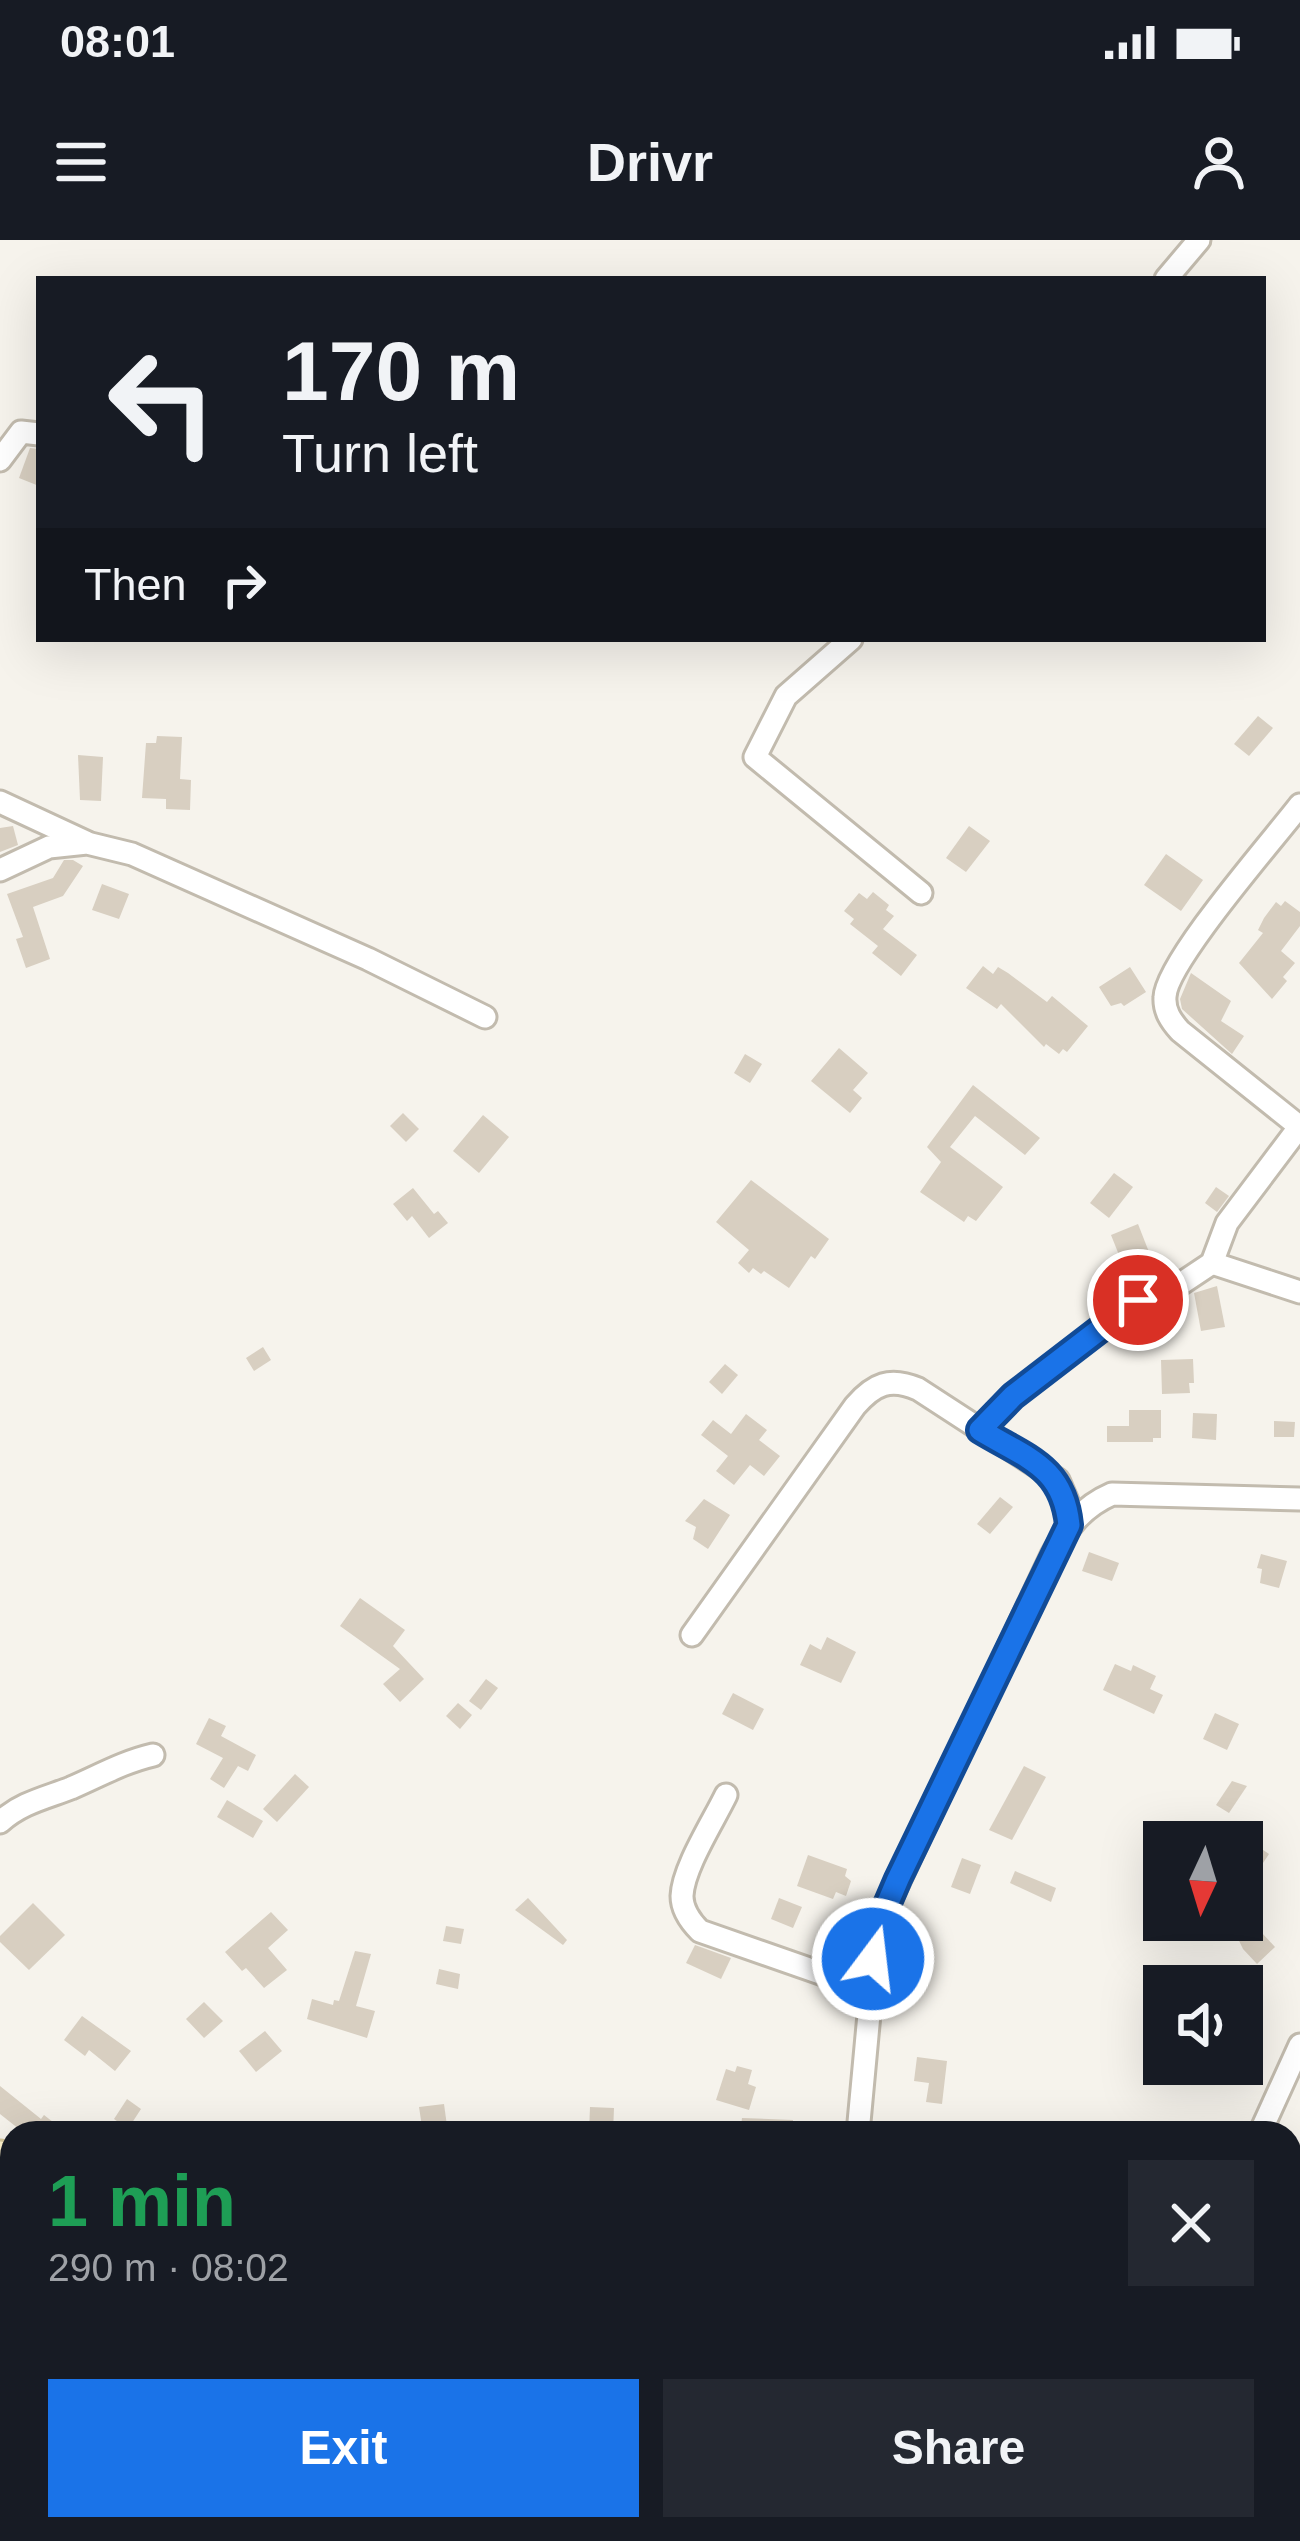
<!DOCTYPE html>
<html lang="en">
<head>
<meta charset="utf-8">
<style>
	:root { --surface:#171b24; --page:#242831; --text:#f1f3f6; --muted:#9ea1a6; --accent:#1a73e8 }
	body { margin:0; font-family:Helvetica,sans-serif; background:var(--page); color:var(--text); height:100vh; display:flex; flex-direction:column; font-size:45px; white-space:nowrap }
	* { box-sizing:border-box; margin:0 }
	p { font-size:39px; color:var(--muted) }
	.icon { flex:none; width:66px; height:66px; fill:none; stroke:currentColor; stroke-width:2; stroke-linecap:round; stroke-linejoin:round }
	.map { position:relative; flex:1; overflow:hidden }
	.side { position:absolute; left:0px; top:1881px; width:1302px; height:420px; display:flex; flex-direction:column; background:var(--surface); border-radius:36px 36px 0 0; box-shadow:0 12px 48px #0002 }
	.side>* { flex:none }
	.banner { position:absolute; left:36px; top:36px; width:1230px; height:366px; border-radius:0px; box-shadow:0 12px 48px #0002; background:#171b24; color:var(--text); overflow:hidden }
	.needle { width:78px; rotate:184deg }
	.controls { position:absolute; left:1143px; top:1581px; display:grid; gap:24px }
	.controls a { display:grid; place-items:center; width:120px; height:120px; border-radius:0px; background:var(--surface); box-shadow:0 12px 48px #0002; font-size:60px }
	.pin { position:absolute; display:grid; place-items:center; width:102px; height:102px; color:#fff; margin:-51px; border:6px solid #fff; border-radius:50%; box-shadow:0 3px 12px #0007 }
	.me { position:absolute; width:132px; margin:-66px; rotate:15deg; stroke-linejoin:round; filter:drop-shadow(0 0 9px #0008) }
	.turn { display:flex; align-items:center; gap:42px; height:252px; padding:0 48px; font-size:54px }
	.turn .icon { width:156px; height:156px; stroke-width:2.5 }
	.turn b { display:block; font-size:84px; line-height:102px }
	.then { display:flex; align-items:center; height:114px; padding:0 48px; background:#0003; gap:24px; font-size:45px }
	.round { display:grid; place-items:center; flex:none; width:126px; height:126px; border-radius:0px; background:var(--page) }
	.overview { display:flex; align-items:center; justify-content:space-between; height:204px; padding:0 48px }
	h1 { font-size:72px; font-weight:700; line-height:90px; color:#1e9e55 }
	.primary-button { display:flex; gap:24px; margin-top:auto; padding:24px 48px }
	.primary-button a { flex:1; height:138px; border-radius:0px; background:var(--accent); color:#fff; font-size:48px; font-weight:700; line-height:138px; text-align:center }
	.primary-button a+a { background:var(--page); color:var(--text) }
	.status { display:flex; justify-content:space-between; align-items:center; height:84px; padding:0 60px; background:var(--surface); direction:ltr }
	.status svg { height:33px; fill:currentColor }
	header { display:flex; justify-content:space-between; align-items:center; height:156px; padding:0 48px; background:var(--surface); font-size:54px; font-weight:700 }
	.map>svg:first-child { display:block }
</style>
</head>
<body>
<div class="status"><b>08:01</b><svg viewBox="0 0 49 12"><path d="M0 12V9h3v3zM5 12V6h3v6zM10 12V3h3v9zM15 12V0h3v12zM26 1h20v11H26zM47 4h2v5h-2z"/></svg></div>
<header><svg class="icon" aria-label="menu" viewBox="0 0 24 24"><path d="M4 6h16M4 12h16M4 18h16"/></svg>Drivr<svg class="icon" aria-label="person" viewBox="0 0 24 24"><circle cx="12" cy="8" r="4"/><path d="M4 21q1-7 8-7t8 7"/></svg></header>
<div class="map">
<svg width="1300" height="2301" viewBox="0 0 1300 2301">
	<rect width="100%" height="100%" fill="#f6f3ec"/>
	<g fill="#d8cfc1">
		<path d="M30,208l9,1v37l-20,-8z"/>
		<path d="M1258,476l15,12 -24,28 -15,-12z"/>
		<path d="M157,496l25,1 -2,42 11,1 -1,30 -24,-1v-10l-24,-1 4,-55h10z"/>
		<path d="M78,515l25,2 -2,44 -21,-1z"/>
		<path d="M13,586l5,19 -18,7v-24z"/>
		<path d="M969,586l21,15 -24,31 -20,-14z"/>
		<path d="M1166,614l37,26 -22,31 -37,-26z"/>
		<path d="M64,620h9l10,6 -20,30 -30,11 17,52 -24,9 -10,-29 7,-2 -16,-43 46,-16z"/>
		<path d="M102,644l27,10 -10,25 -27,-9z"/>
		<path d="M873,652l16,13 -3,5 8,6 -11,13 34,26 -16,21 -29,-23 6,-7 -28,-22 4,-5 -10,-8 15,-18 8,6z"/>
		<path d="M1285,661l15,11v14l-19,25 14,12 -12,14 4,4 -15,18 -33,-36 24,-30 -5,-3 6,-12 12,-16 5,4z"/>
		<path d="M983,726l10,8 5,-7 10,6 39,29 5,-6 36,30 -21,26 -4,-3 -4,5 -13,-10 -2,3 -43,-43 -4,5 -31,-21z"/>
		<path d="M1130,727l16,25 -22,14 -3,-3 -10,3 -12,-19z"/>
		<path d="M1191,733l40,28 -10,20 23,15 -12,18 -50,-45 -2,-10z"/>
		<path d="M839,808l29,25 -15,17 9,8 -12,15 -39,-32z"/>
		<path d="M745,814l17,10 -12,19 -16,-10z"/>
		<path d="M973,845l67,53 -15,17 -50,-39 -25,31 53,40 -27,34 -8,-5 -4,6 -44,-30 21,-30 -14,-15z"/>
		<path d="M403,873l16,16 -13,13 -16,-16z"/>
		<path d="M483,875l26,22 -30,36 -26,-22z"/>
		<path d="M1114,933l19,14 -24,31 -19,-15z"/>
		<path d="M751,940l78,59 -14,20 -4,-3 -22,32 -25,-17 -3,3 -8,-6 -4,5 -11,-10 11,-13 -33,-28z"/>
		<path d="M1216,947l13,9 -12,16 -12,-9z"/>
		<path d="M413,948l21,26 4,-3 10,12 -19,15 -17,-22 -5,5 -14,-17z"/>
		<path d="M1138,984l18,46 -27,10 -18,-45z"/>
		<path d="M1217,1046l8,41 -24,4 -7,-38z"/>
		<path d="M263,1107l8,13 -17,11 -8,-13z"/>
		<path d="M1193,1119l1,24h-5l1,10 -28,1 -1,-34z"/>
		<path d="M725,1124l13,11 -16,19 -13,-12z"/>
		<path d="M1129,1170h32v28h-8v4h-46v-16h22z"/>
		<path d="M1193,1173l24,1 -1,26 -24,-2z"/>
		<path d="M746,1174l21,16 -8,10 21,16 -16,20 -14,-11 -16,20 -18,-14 12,-15 -27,-21 12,-15 18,14z"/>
		<path d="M1274,1181l21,1 -1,15h-20z"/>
		<path d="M1000,1257l13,10 -23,27 -13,-10z"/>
		<path d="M704,1259l26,16 -22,34 -15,-10 3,-12 -11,-6z"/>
		<path d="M1089,1312l30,11 -7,18 -30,-10z"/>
		<path d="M1261,1314l26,7 -8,27 -19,-5 2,-14 -5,-1z"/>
		<path d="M360,1358l45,32 -12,16 31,33 -24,23 -17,-18 17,-15 -60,-43z"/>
		<path d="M827,1397l29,15 -15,31 -41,-18 10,-21 11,6z"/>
		<path d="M1115,1424l16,7 2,-6 23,11 -6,13 13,6 -9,19 -51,-24z"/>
		<path d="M486,1439l12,9 -17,22 -12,-9z"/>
		<path d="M733,1453l31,16 -11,21 -31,-16z"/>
		<path d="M458,1463l14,12 -12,14 -14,-13z"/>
		<path d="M1215,1473l24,11 -12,26 -24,-11z"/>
		<path d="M209,1478l17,8 -5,10 35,19 -8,16 -10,-5 -14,22 -14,-9 13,-21 -27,-14z"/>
		<path d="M1024,1526l22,11 -34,63 -23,-10z"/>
		<path d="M295,1534l14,13 -32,35 -14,-13z"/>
		<path d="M1232,1541l15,5 -18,27 -13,-8z"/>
		<path d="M227,1560l36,21 -10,17 -36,-21z"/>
		<path d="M1222,1582l47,32 -8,12 -19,-13v-11h-17l-11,-8z"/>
		<path d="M808,1615l39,14 -2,7 6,5 -5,15 -10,-4 -3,7 -36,-13z"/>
		<path d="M962,1618l19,7 -11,29 -19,-7z"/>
		<path d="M1015,1631l41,17 -5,14 -41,-19z"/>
		<path d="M528,1658l39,42 -4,5 -48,-35z"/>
		<path d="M779,1658l23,9 -9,21 -22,-9z"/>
		<path d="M33,1663l32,32 -36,35 -29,-28v-6z"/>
		<path d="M271,1672l17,18 -20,18 19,22 -23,18 -18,-20 -4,3 -17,-19z"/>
		<path d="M1229,1680h18l10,17 5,-4 13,14 -18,17 -14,-15z"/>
		<path d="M446,1686l18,3 -3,15 -18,-3z"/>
		<path d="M695,1705l36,13 -10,21 -35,-16z"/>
		<path d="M355,1711l16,3 -15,52 19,5 -8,27 -60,-19 5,-20 21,6 1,-5 5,1z"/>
		<path d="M439,1729l21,5 -2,15 -22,-5z"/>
		<path d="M204,1762l19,19 -19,17 -18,-19z"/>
		<path d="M82,1776l49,35 -16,20 -26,-21 -4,6 -21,-16z"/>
		<path d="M265,1791l17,20 -26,21 -17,-21z"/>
		<path d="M917,1817l30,4 -5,43 -16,-2 3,-19 -15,-2z"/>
		<path d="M737,1826l15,4 -4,14 8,3 -7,23 -33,-10 10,-31 9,3z"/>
		<path d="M0,1846l41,33 3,-4 23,18h-43l-24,-19z"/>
		<path d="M127,1859l14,10 -13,20 -14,-10z"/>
		<path d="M444,1864l4,29h-25l-4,-26z"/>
		<path d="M590,1867l24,1 -1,25h-24z"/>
		<path d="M742,1878l51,2v13h-53z"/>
	</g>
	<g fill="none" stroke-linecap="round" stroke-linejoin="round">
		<g stroke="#c2bbae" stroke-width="27">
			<g id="street">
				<path d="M1166,39l33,-39"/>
				<path d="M0,220l21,-28 18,2"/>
				<path d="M851,399l-65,57 -31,61 166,136"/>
				<path d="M0,562l86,40"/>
				<path d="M0,630l49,-23 38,-4 45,11 236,105 117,58"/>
				<path d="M1300,887l-120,-96c-9,-10 -16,-20 -15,-34 1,-35 109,-158 135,-192"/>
				<path d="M1212,1023l88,29"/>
				<path d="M980,1190l33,-33 125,-97 38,-13 36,-24 15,-40 73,-97"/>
				<path d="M692,1395l163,-229c19,-22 35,-29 63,-17l140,91 9,21 2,24"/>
				<path d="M726,1555c-13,27 -43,73 -44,101 0,14 9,26 18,35l169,59"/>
				<path d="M0,1582c21,-19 45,-24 71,-34 28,-12 52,-26 82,-33"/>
				<path d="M858,1893l19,-205 175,-373c16,-28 30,-48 60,-61l188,5"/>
				<path d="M1260,1893l40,-88"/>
				<path d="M502,2289l15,12"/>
			</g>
		</g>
		<g stroke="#d6c79b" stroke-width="33">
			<g id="secondary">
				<path d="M0,1915l12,8"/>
				<path d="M1285,2289l2,12"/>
			</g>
		</g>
		<use href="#street" stroke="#fff" stroke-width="21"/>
		<use href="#secondary" stroke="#fff3cd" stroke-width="27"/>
	</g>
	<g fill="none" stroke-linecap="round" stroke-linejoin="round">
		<g stroke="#114b97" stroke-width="30">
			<path id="route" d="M873,1719l4,-31 21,-49 171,-354c-6,-59 -43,-67 -89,-95l33,-34 125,-96"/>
		</g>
		<use href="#route" stroke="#1a73e8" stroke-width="21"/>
	</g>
</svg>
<div class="controls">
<a><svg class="needle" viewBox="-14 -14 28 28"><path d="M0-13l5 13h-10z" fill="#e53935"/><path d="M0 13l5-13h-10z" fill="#9ea1a6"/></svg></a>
<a><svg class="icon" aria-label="sound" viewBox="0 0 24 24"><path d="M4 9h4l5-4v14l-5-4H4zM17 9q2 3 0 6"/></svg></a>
</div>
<div class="pin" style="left:1138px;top:1060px;background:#d93025"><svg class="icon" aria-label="arrive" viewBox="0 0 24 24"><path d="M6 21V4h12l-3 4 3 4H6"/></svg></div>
<svg class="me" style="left:873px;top:1719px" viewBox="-20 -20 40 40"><circle r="17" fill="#1a73e8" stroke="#fff" stroke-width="3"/><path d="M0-11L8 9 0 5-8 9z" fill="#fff"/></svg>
<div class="banner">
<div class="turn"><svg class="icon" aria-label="left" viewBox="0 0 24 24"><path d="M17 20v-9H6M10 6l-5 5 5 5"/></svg><div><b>170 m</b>Turn left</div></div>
<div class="then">Then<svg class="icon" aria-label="right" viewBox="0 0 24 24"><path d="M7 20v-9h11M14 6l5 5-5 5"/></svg></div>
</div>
<section class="side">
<div class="overview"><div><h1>1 min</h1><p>290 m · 08:02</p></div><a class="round"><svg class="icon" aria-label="close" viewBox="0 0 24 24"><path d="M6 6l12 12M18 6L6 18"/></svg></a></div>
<div class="primary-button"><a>Exit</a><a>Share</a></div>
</section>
</div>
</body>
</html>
